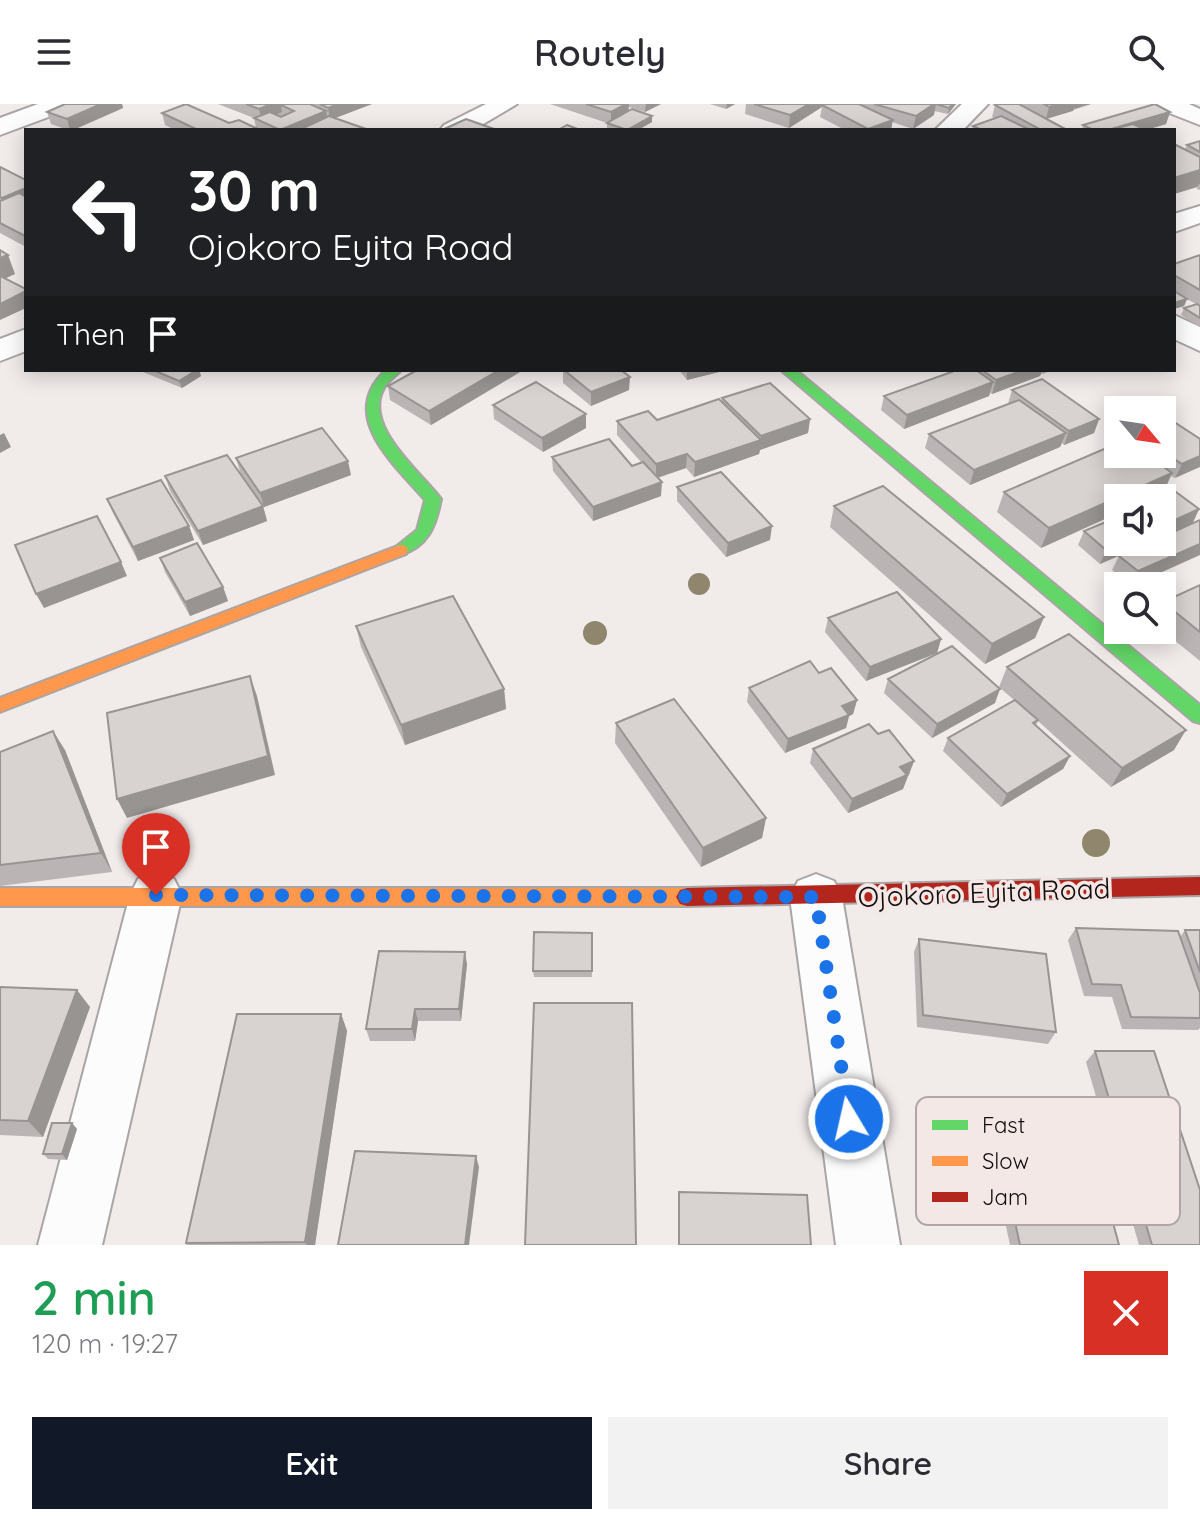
<!DOCTYPE html>
<html lang="en">
<head>
<meta charset="utf-8">
<style>
	:root { --surface:#fff; --page:#f2f2f3; --text:#2b2b33; --muted:#7c7c81; --accent:#111827 }
	body { margin:0; font-family:Quicksand,sans-serif; background:var(--page); color:var(--text); height:100vh; display:flex; flex-direction:column; font-size:30px; white-space:nowrap }
	* { box-sizing:border-box; margin:0 }
	p { font-size:26px; color:var(--muted) }
	.icon { flex:none; width:44px; height:44px; fill:none; stroke:currentColor; stroke-width:2; stroke-linecap:round; stroke-linejoin:round }
	.map { position:relative; height:1141px; overflow:hidden }
	.sheet { display:flex; flex-direction:column; background:var(--surface); flex:1 }
	.sheet>* { flex:none }
	.guide { position:absolute; left:24px; top:24px; width:1152px; height:244px; border-radius:0px; box-shadow:0 4px 20px #0003; background:#202124; color:#fff; overflow:hidden }
	.needle { width:52px; rotate:119deg }
	.tools { position:absolute; left:1104px; top:292px; display:grid; gap:16px }
	.tools a { display:grid; place-items:center; width:72px; height:72px; border-radius:0px; background:var(--surface); box-shadow:0 4px 20px #0003; font-size:40px }
	.pin { position:absolute; display:grid; place-items:center; width:68px; height:68px; color:#fff; margin:-82px -34px; border-radius:50% 50% 50% 0; rotate:-45deg; box-shadow:0 0 8px #0007 }
	.pin .icon { rotate:45deg }
	.me { position:absolute; width:88px; margin:-44px; rotate:351deg; stroke-linejoin:round; filter:drop-shadow(0 0 6px #0008) }
	.turn { display:flex; align-items:center; gap:28px; height:168px; padding:0 32px; font-size:36px }
	.turn .icon { width:104px; height:104px; stroke-width:2.5 }
	.turn b { display:block; font-size:56px; line-height:68px }
	.then { display:flex; align-items:center; height:76px; padding:0 32px; background:#0003; gap:16px; font-size:30px }
	.round { display:grid; place-items:center; flex:none; width:84px; height:84px; border-radius:0px; background:var(--page) }
	.overview { display:flex; align-items:center; justify-content:space-between; height:136px; padding:0 32px }
	h1 { font-size:48px; font-weight:600; line-height:60px; color:#1e9e55 }
	.action { display:flex; gap:16px; margin-top:auto; padding:16px 32px }
	.action a { flex:1; height:92px; border-radius:0px; background:var(--accent); color:#fff; font-size:32px; font-weight:600; line-height:92px; text-align:center }
	.action a+a { background:var(--page); color:var(--text) }
	header { display:flex; justify-content:space-between; align-items:center; height:104px; padding:0 32px; background:var(--surface); font-size:36px; font-weight:600 }
	.map>svg:first-child { display:block }
</style>
</head>
<body>
<header><svg class="icon" aria-label="menu" viewBox="0 0 24 24"><path d="M4 6h16M4 12h16M4 18h16"/></svg>Routely<svg class="icon" aria-label="search" viewBox="0 0 24 24"><circle cx="10" cy="10" r="6"/><path d="M15 15l6 6"/></svg></header>
<div class="map">
<svg width="1200" height="1141" viewBox="0 0 1200 1141">
	<rect width="100%" height="100%" fill="#f1ebea"/>
	<g fill="none" stroke-linecap="round" stroke-linejoin="round">
		<g stroke="#aaa5a5" stroke-width="4">
			<g id="street">
				<path d="M38,0h35l-3,5 -70,26v-17z"/>
				<path d="M486,0h31l-44,26h-33l4,-5z"/>
				<path d="M962,0h26l-25,26h-28z"/>
				<path d="M1156,0h33l11,5v16l-41,-16z"/>
				<path d="M1200,102v17l-26,9v-18z"/>
				<path d="M1174,211l26,12v24l-26,-12z"/>
				<path d="M26,225v22l-26,10v-22z"/>
				<path d="M156,769l18,6 8,16 -80,350h-64l92,-350 8,-16z"/>
				<path d="M816,770l18,7 8,16 58,348h-64l-46,-348 8,-16z"/>
			</g>
		</g>
		<g stroke="#aaa5a5" stroke-width="4">
			<g id="fast">
				<path d="M386,266h15c-5,6 -13,11 -17,18 -22,38 37,84 57,111 -5,27 -13,48 -41,56l-8,-5 25,-20 8,-30c-32,-37 -88,-85 -39,-130z"/>
				<path d="M781,266h15l404,335v18l-7,-2z"/>
			</g>
		</g>
		<g stroke="#aaa5a5" stroke-width="4">
			<g id="slow">
				<path d="M400,441l6,1 2,4 -2,4 -406,158v-14z"/>
				<path d="M0,784h687l7,2 4,7 -4,7 -7,2h-687z"/>
			</g>
		</g>
		<g stroke="#aaa5a5" stroke-width="4">
			<path id="jam" d="M1200,773v18l-513,11 -7,-2 -4,-7 4,-7 7,-2z"/>
		</g>
		<use href="#street" fill="#fdfcfc" fill-rule="evenodd"/>
		<use href="#fast" fill="#63d668" fill-rule="evenodd"/>
		<use href="#slow" fill="#ff974d" fill-rule="evenodd"/>
		<use href="#jam" fill="#b3261e" fill-rule="evenodd"/>
	</g>
	<g fill="#90856d">
		<circle cx="699" cy="480" r="11"/>
		<circle cx="595" cy="529" r="12"/>
		<circle cx="1096" cy="739" r="14"/>
	</g>
	<g fill="#bab5b4">
		<path d="M65,0h57l1,4 -50,22h-5l-17,-6 -4,-12z"/>
		<path d="M218,0h154l-37,14 31,12h-191l-10,-5 -3,-12 94,15 -2,-10z"/>
		<path d="M550,0h111l-16,8 -16,-5v4l23,5v6l-14,8h-28l-3,-1v-6z"/>
		<path d="M710,0h25l-9,5z"/>
		<path d="M746,0h210l-8,10 -14,-3v4l-21,14 -21,-7 -1,8h-46l-25,-13 2,-10 -33,21 -44,-14z"/>
		<path d="M998,0h93l-45,15 21,11h-95l1,-4 22,-8 -3,-1 3,-12z"/>
		<path d="M1170,8l-4,12 -20,6h-64l1,-5z"/>
		<path d="M1200,37v49l-3,-1v-2l-23,7v-50l11,5 2,-4z"/>
		<path d="M0,63l26,13v67l-26,-14z"/>
		<path d="M1200,151v72l-19,-12 3,-7 12,-4 -9,-5 -3,7 -10,3v-45z"/>
		<path d="M138,266h61l2,6 -19,12z"/>
		<path d="M417,266h103v2l-89,53 -41,-25 -2,-14z"/>
		<path d="M563,266l66,20 -38,16 -28,-23z"/>
		<path d="M679,266h48l-40,10z"/>
		<path d="M957,266h95l-9,4 -1,-1 -2,3 -48,18 -2,-1 -1,3 -85,33 -23,-19 3,-14z"/>
		<path d="M1012,286l87,29 -5,14 -30,12 -2,-2 -2,4 -90,38 -45,-37 4,-14 79,-30z"/>
		<path d="M722,294l88,21 -2,14 -48,17 -1,4 -65,23 -8,-9 -28,10 3,18 -68,25 -40,-50 -1,-14 80,9 9,-4 -24,-27v-14l40,-1 65,-18z"/>
		<path d="M493,301l93,9v14l-43,24 -49,-33z"/>
		<path d="M1162,310l38,25 -25,39 -4,-2 -8,17 -45,5v15l-77,35 -44,-36 7,-20 114,-38h44z"/>
		<path d="M1118,317v17l-5,-4z"/>
		<path d="M236,354l115,17 -87,32 -24,-35z"/>
		<path d="M165,372l98,30 4,15 -64,24 -33,-54z"/>
		<path d="M677,383l93,53 -44,17 -49,-56z"/>
		<path d="M107,395l82,27 5,14 -56,21 -25,-48z"/>
		<path d="M834,402l210,111 -9,21 -50,26 -155,-137z"/>
		<path d="M1199,405l-6,14 -62,63 -19,-16 7,-14 9,-4 -28,12 -22,-19 6,-14z"/>
		<path d="M160,454l63,29 5,14 -38,15 -25,-44z"/>
		<path d="M1200,481v76l-38,-31v-25l1,-3z"/>
		<path d="M828,514l113,21 -4,14 -71,28 -41,-49z"/>
		<path d="M356,522l148,63 2,20 -101,36 -44,-98z"/>
		<path d="M1007,563l167,83 -63,37 -73,-66 -2,5 34,30 -7,13 -62,38 -58,-56 5,-13 66,-38 -15,-13z"/>
		<path d="M819,569l38,27 -4,14 -4,2 -3,12 -61,25 -38,-51 2,-14z"/>
		<path d="M888,575l107,24 -63,35 -48,-45z"/>
		<path d="M616,619l150,95 -4,20 -61,29 -86,-124z"/>
		<path d="M878,630l36,27 -5,14 -2,1 -4,13 -55,24 -38,-50 3,-14z"/>
		<path d="M65,646l47,122 -112,14v-134z"/>
		<path d="M1076,824l104,9 5,-7h15v98l-2,2 -76,-1 -10,-32 -28,-1 -16,-56z"/>
		<path d="M592,829v44h-58l-1,-6z"/>
		<path d="M919,835l137,93 -8,12 -131,-17 -3,-75z"/>
		<path d="M467,860l-6,57h-43l-3,20h-45l-4,-12z"/>
		<path d="M0,883l90,20 -47,130 -43,-2z"/>
		<path d="M341,910l6,17 -32,214h-128l-1,-2z"/>
		<path d="M1095,947l105,194h-61l-53,-183z"/>
		<path d="M988,994l131,147h-109l-29,-136z"/>
		<path d="M77,1025l-10,31 -19,-1 -5,-5z"/>
		<path d="M679,1088l132,53h-133v-44z"/>
	</g>
	<g fill="#979492">
		<path d="M101,0h21l1,4 -50,22h-3l-3,-11z"/>
		<path d="M271,0h21l-11,1 1,7 -20,9 -3,-12z"/>
		<path d="M338,0h34l-42,16 -2,-12z"/>
		<path d="M626,0h3l-1,11 -17,9v-12z"/>
		<path d="M646,0h15l-16,8z"/>
		<path d="M727,0h8l-9,5z"/>
		<path d="M809,0h18l-5,1v2l-33,21 1,-13z"/>
		<path d="M934,0h2l-2,11 -21,14 3,-13z"/>
		<path d="M952,0h4l-8,10 1,-6z"/>
		<path d="M1058,0h33l-17,5 -1,2 -27,8 3,-12z"/>
		<path d="M326,7l2,12 -17,7h-31z"/>
		<path d="M1170,8l-4,12 -20,6h-38z"/>
		<path d="M652,12v6l-14,8h-11z"/>
		<path d="M893,16l-2,10h-23v-1z"/>
		<path d="M1200,66v13l-3,4 -23,7v-16z"/>
		<path d="M26,84v15l-19,8 -5,-13z"/>
		<path d="M8,151l7,19 -15,7v-23z"/>
		<path d="M26,187v17l-26,12v-16z"/>
		<path d="M1187,195l-3,7 -10,3v-6z"/>
		<path d="M197,266h2l2,6 -19,12 -3,-7z"/>
		<path d="M499,266h21v2l-89,53 -2,-14z"/>
		<path d="M687,266h40l-40,10z"/>
		<path d="M1024,266h18l-2,6 -48,18 4,-14z"/>
		<path d="M630,273l-1,13 -38,16v-14z"/>
		<path d="M993,278l-4,14 -85,33 3,-14z"/>
		<path d="M586,310v14l-43,24 -1,-14z"/>
		<path d="M810,315l-2,14 -48,17 -1,4 -65,23 1,-15 66,-22v-4z"/>
		<path d="M1099,315l-5,14 -30,12 5,-14z"/>
		<path d="M4,329l7,14 -11,6v-18z"/>
		<path d="M1066,329l-6,14 -90,38 4,-15z"/>
		<path d="M687,350l-1,14 -30,10v-14z"/>
		<path d="M1200,352v11l-25,11 7,-14z"/>
		<path d="M348,357l3,14 -87,32 -4,-14z"/>
		<path d="M1172,369l-9,20 -11,5h-34v15l-77,35 8,-20z"/>
		<path d="M662,378l-1,14 -68,25v-14z"/>
		<path d="M263,402l4,15 -64,24 -5,-14z"/>
		<path d="M1199,405l-7,15 -30,13v-11z"/>
		<path d="M189,422l5,14 -56,21 -5,-14z"/>
		<path d="M772,422l-2,14 -44,17 2,-14z"/>
		<path d="M1124,438h26l-50,22 6,-14z"/>
		<path d="M1200,440v11l-69,31 7,-15z"/>
		<path d="M121,458l6,14 -83,32 -8,-14z"/>
		<path d="M223,483l5,14 -38,15 -5,-14z"/>
		<path d="M1044,513l-9,21 -50,26 7,-20z"/>
		<path d="M941,535l-4,14 -71,28 4,-14z"/>
		<path d="M250,572l7,20 18,79 -148,43 -10,-19z"/>
		<path d="M504,585l2,20 -101,36 -4,-20z"/>
		<path d="M1000,585l-5,14 -63,35 5,-14z"/>
		<path d="M857,596l-4,14 -4,2 -3,12 -61,25 3,-14 54,-33z"/>
		<path d="M1186,626l-12,20 -63,37 11,-19z"/>
		<path d="M53,627l12,19 47,122 -11,-19z"/>
		<path d="M1070,652l-7,13 -62,38 6,-13z"/>
		<path d="M914,657l-11,28 -55,24 4,-14 48,-32z"/>
		<path d="M766,714l-4,20 -61,29 2,-19z"/>
		<path d="M465,848l2,12 -6,57 -2,-12z"/>
		<path d="M77,886l13,17 -47,130 -15,-16z"/>
		<path d="M415,905l3,12 -3,20 -3,-12z"/>
		<path d="M341,910l6,17 -32,214h-8l-2,-3z"/>
		<path d="M72,1019l5,6 -10,31 -5,-6z"/>
		<path d="M476,1052l3,11 -10,78h-4z"/>
	</g>
	<g fill="#d8d3d1" stroke="#979492" stroke-width="2">
		<path d="M65,0h36l-34,15 -20,-7z"/>
		<path d="M186,0l43,19 10,-3 21,10h-62l-36,-17z"/>
		<path d="M246,0h25l-12,5z"/>
		<path d="M284,0h26l16,7 -46,19 -26,-12 16,-6 11,5 13,-6 -13,-6z"/>
		<path d="M320,0h18l-10,4z"/>
		<path d="M586,0h40l-15,8z"/>
		<path d="M754,0h55l-19,11z"/>
		<path d="M826,0h33l34,16 -25,9 -46,-24z"/>
		<path d="M874,0h60l-18,12z"/>
		<path d="M936,0h16l-3,4z"/>
		<path d="M998,0h21l48,26h-26l-46,-25z"/>
		<path d="M1044,0h14l-9,3z"/>
		<path d="M1155,0l15,8 -62,18h-15l-10,-5z"/>
		<path d="M632,5l20,7 -25,14 -20,-7z"/>
		<path d="M329,12l37,13 -2,1h-65z"/>
		<path d="M1001,12l29,14h-48l-9,-4z"/>
		<path d="M466,15l31,11h-55z"/>
		<path d="M1133,20l13,6h-36z"/>
		<path d="M567,21l13,5h-22z"/>
		<path d="M1200,37v11l-13,-7z"/>
		<path d="M1174,40l26,13v13l-26,8z"/>
		<path d="M0,63l26,13v8l-24,10 -2,-1z"/>
		<path d="M19,89l7,4v38l-1,1 -25,-13v-22z"/>
		<path d="M0,146l8,5 -8,3z"/>
		<path d="M1200,151v35l-26,-15v-11z"/>
		<path d="M0,172l26,13v2l-26,13z"/>
		<path d="M1174,187l13,8 -13,4z"/>
		<path d="M1197,200l3,2v12l-16,-10z"/>
		<path d="M153,266h44l-18,11z"/>
		<path d="M417,266h82l-70,41 -41,-25z"/>
		<path d="M564,266h57l9,7 -39,15z"/>
		<path d="M957,266h19l17,12 -86,33 -23,-19z"/>
		<path d="M982,266h42l-28,10z"/>
		<path d="M1042,275l57,40 -30,12 -57,-41z"/>
		<path d="M536,278l50,32 -44,24 -49,-33z"/>
		<path d="M770,279l40,36 -49,17 -39,-38z"/>
		<path d="M719,295l42,41 -66,22 -8,-8 -31,10 -39,-43 31,-10 9,9z"/>
		<path d="M1019,296l47,33 -92,37 -45,-36z"/>
		<path d="M1151,303l5,3h-13z"/>
		<path d="M1162,310l38,25v17l-18,8 -20,-13z"/>
		<path d="M322,324l26,33 -88,32 -24,-35z"/>
		<path d="M609,335l23,27 11,-4 19,20 -69,25 -41,-50z"/>
		<path d="M1118,339v11h28l26,19 -123,55 -45,-36z"/>
		<path d="M227,351l36,51 -65,25 -33,-55z"/>
		<path d="M721,368l51,54 -44,17 -51,-56z"/>
		<path d="M161,376l28,46 -56,21 -26,-48z"/>
		<path d="M883,382l161,131 -52,27 -158,-138z"/>
		<path d="M1176,388l23,17 -37,17v-28z"/>
		<path d="M97,412l24,46 -85,32 -21,-49z"/>
		<path d="M1118,413v25h6l-18,8 -22,-19z"/>
		<path d="M1200,416v24l-62,27 -19,-15 31,-14h12v-5z"/>
		<path d="M197,439l26,44 -38,15 -25,-44z"/>
		<path d="M1200,481v47l-37,-30z"/>
		<path d="M897,488l44,47 -71,28 -42,-49z"/>
		<path d="M453,492l51,93 -103,36 -45,-99z"/>
		<path d="M1069,530l117,96 -64,38 -115,-101z"/>
		<path d="M952,542l48,43 -63,35 -49,-45z"/>
		<path d="M810,557l9,12 12,-5 26,32 -15,6 7,9 -61,24 -39,-51z"/>
		<path d="M250,572l18,80 -151,43 -10,-86z"/>
		<path d="M674,595l92,119 -63,30 -87,-125z"/>
		<path d="M1015,596l23,20 -5,3 37,33 -63,38 -59,-56z"/>
		<path d="M869,620l9,10 11,-4 25,31 -14,6 7,8 -55,24 -39,-50z"/>
		<path d="M53,627l48,122 -101,12v-113z"/>
		<path d="M1076,824l102,3 22,62v25l-69,-1 -10,-32 -29,-1z"/>
		<path d="M1185,826h15v42z"/>
		<path d="M534,828l58,1v38h-59z"/>
		<path d="M919,835l127,15 10,78 -133,-17z"/>
		<path d="M379,847l86,1 -6,57h-44l-3,20h-46z"/>
		<path d="M0,883l77,3 -49,131 -28,-1z"/>
		<path d="M534,899h98l4,242h-111z"/>
		<path d="M237,910h104l-36,228 -119,1z"/>
		<path d="M1095,947h59l46,139v55h-48z"/>
		<path d="M1079,993l40,148h-99l-32,-147z"/>
		<path d="M52,1019h20l-10,31h-19z"/>
		<path d="M355,1047l121,5 -11,89h-127z"/>
		<path d="M679,1088l128,3 4,50h-132z"/>
	</g>
	<g fill="none" stroke-linecap="round" stroke-linejoin="round">
		<path stroke="#1a73e8" stroke-width="14" stroke-dasharray="0 25.2" d="M156,791l660,2 33,222"/>
	</g>
	<g text-anchor="middle" dominant-baseline="central" stroke-width="7" stroke-linejoin="round" paint-order="stroke">
		<g font-size="28" fill="#100d0c" stroke="#f4e8e7">
			<text transform="translate(984 788) rotate(-2)">Ojokoro Eyita Road</text>
		</g>
	</g>
	<rect x="916" y="993" width="264" height="128" rx="12" fill="#f4e8e7" stroke="#b0a6a5" stroke-width="2"/>
	<rect x="932" y="1016" width="36" height="10" fill="#63d668"/>
	<rect x="932" y="1052" width="36" height="10" fill="#ff974d"/>
	<rect x="932" y="1088" width="36" height="10" fill="#b3261e"/>
	<g font-size="22" fill="#100d0c">
		<text x="982" y="1029">Fast</text>
		<text x="982" y="1065">Slow</text>
		<text x="982" y="1101">Jam</text>
	</g>
</svg>
<div class="tools">
<a><svg class="needle" viewBox="-14 -14 28 28"><path d="M0-13l5 13h-10z" fill="#e53935"/><path d="M0 13l5-13h-10z" fill="#7c7c81"/></svg></a>
<a><svg class="icon" aria-label="sound" viewBox="0 0 24 24"><path d="M4 9h4l5-4v14l-5-4H4zM17 9q2 3 0 6"/></svg></a>
<a><svg class="icon" aria-label="search" viewBox="0 0 24 24"><circle cx="10" cy="10" r="6"/><path d="M15 15l6 6"/></svg></a>
</div>
<div class="pin" style="left:156px;top:791px;background:#d93025"><svg class="icon" aria-label="arrive" viewBox="0 0 24 24"><path d="M6 21V4h12l-3 4 3 4H6"/></svg></div>
<svg class="me" style="left:849px;top:1015px" viewBox="-20 -20 40 40"><circle r="17" fill="#1a73e8" stroke="#fff" stroke-width="3"/><path d="M0-11L8 9 0 5-8 9z" fill="#fff"/></svg>
<div class="guide">
<div class="turn"><svg class="icon" aria-label="left" viewBox="0 0 24 24"><path d="M17 20v-9H6M10 6l-5 5 5 5"/></svg><div><b>30 m</b>Ojokoro Eyita Road</div></div>
<div class="then">Then<svg class="icon" aria-label="arrive" viewBox="0 0 24 24"><path d="M6 21V4h12l-3 4 3 4H6"/></svg></div>
</div>
</div>
<section class="sheet">
<div class="overview"><div><h1>2 min</h1><p>120 m · 19:27</p></div><a class="round" style="background:#d93025;color:#fff"><svg class="icon" aria-label="close" viewBox="0 0 24 24"><path d="M6 6l12 12M18 6L6 18"/></svg></a></div>
<div class="action"><a>Exit</a><a>Share</a></div>
</section>
</body>
</html>
